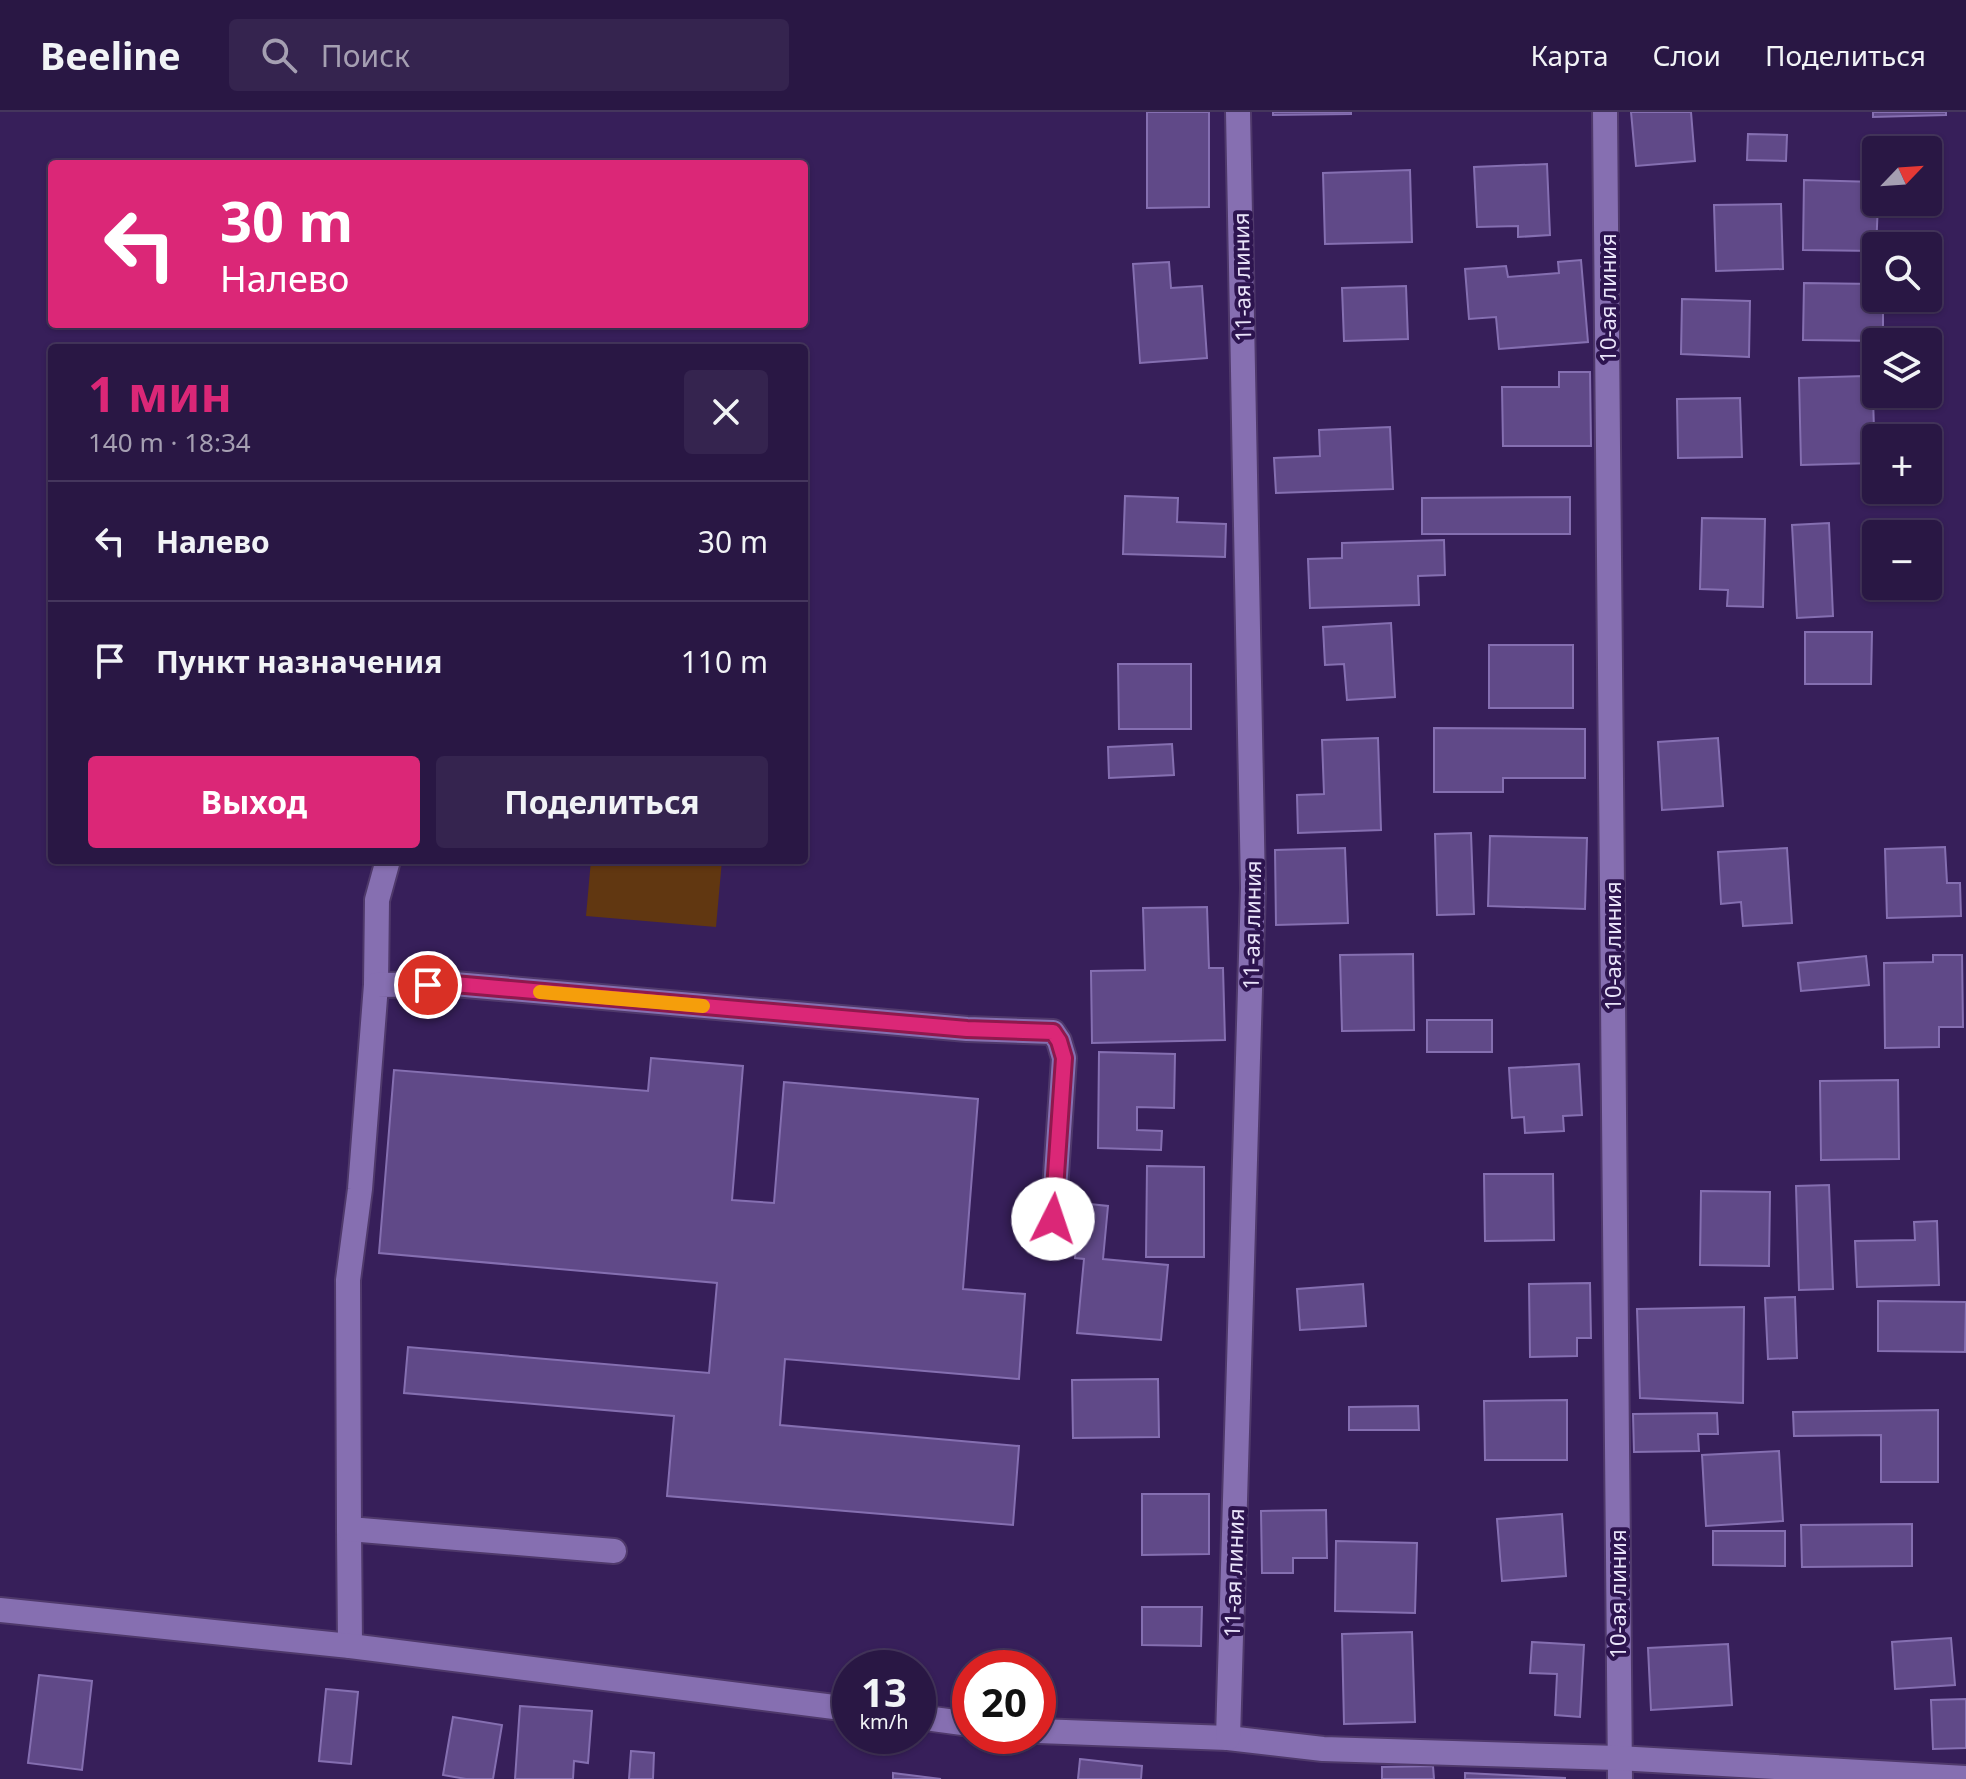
<!DOCTYPE html>
<html lang="ru">
<head>
<meta charset="utf-8">
<style>
	:root { --surface:#291744; --page:#35244f; --text:#f1f3f6; --muted:#a59fb2; --line:#45365d; --accent:#db2777 }
	body { margin:0; font-family:"Noto Sans",sans-serif; background:var(--page); color:var(--text); height:100vh; display:flex; flex-direction:column; font-size:30px; white-space:nowrap }
	* { box-sizing:border-box; margin:0 }
	p { font-size:26px; color:var(--muted) }
	.icon { flex:none; width:44px; height:44px; fill:none; stroke:currentColor; stroke-width:2; stroke-linecap:round; stroke-linejoin:round }
	.map { position:relative; flex:1; overflow:hidden }
	.details { position:absolute; left:48px; top:232px; width:760px; height:520px; display:flex; flex-direction:column; background:var(--surface); border-radius:8px; box-shadow:0 2px 6px #0004,0 0 0 2px var(--line) }
	.details>* { flex:none }
	.hud { position:absolute; left:48px; top:48px; width:760px; height:168px; border-radius:8px; box-shadow:0 2px 6px #0004,0 0 0 2px var(--line); background:#db2777; color:#fff; overflow:hidden }
	.needle { width:52px; rotate:65deg }
	.tools { position:absolute; left:1862px; top:24px; display:grid; gap:16px }
	.tools a { display:grid; place-items:center; width:80px; height:80px; border-radius:8px; background:var(--surface); box-shadow:0 2px 6px #0004,0 0 0 2px var(--line); font-size:40px }
	.speed { position:absolute; left:832px; top:1538px; display:flex; gap:16px; font-size:40px; font-weight:700; text-align:center }
	.speed>* { display:grid; place-content:center; width:104px; height:104px; border-radius:50%; background:var(--surface); box-shadow:0 2px 6px #0004,0 0 0 2px var(--line); line-height:1 }
	.speed small { font-size:20px; font-weight:400 }
	.speed .limit { border:12px solid #d22; background:#fff; color:#111 }
	.pin { position:absolute; display:grid; place-items:center; width:68px; height:68px; color:#fff; margin:-34px; border:4px solid #fff; border-radius:50%; box-shadow:0 2px 8px #0007 }
	.me { position:absolute; width:88px; margin:-44px; rotate:4deg; stroke-linejoin:round; filter:drop-shadow(0 0 6px #0008) }
	.turn { display:flex; align-items:center; gap:28px; height:168px; padding:0 40px; font-size:36px }
	.turn .icon { width:104px; height:104px; stroke-width:2.5 }
	.turn b { display:block; font-size:56px; line-height:68px }
	.round { display:grid; place-items:center; flex:none; width:84px; height:84px; border-radius:8px; background:var(--page) }
	.overview { display:flex; align-items:center; justify-content:space-between; height:136px; padding:0 40px }
	h1 { font-size:48px; font-weight:700; line-height:60px; color:var(--accent) }
	.button { display:flex; gap:16px; margin-top:auto; padding:16px 40px }
	.button a { flex:1; height:92px; border-radius:8px; background:var(--accent); color:#fff; font-size:32px; font-weight:700; line-height:92px; text-align:center }
	.button a+a { background:var(--page); color:var(--text) }
	ul { padding:0; list-style:none }
	li { display:flex; align-items:center; gap:24px; height:120px; padding:0 40px; border-top:2px solid var(--line) }
	li div { flex:1 }
	li b { display:block; font-size:30px }
	li em { font-style:normal }
	header { display:flex; align-items:center; gap:48px; box-sizing:border-box; height:112px; padding:0 40px; background:var(--surface); border-bottom:2px solid var(--line) }
	header strong { font-size:38px }
	nav { display:flex; gap:44px; margin-inline-start:auto; font-size:28px }
	.search { width:560px; height:72px; background:var(--page); display:flex; align-items:center; gap:20px; box-sizing:border-box; padding:0 28px; border-radius:8px; color:var(--muted); font-size:30px }
	.map>svg:first-child { display:block }
</style>
</head>
<body>
<header>
<strong>Beeline</strong>
<div class="search"><svg class="icon" aria-label="search" viewBox="0 0 24 24"><circle cx="10" cy="10" r="6"/><path d="M15 15l6 6"/></svg>Поиск</div>
<nav><a>Карта</a><a>Слои</a><a>Поделиться</a></nav>
</header>
<div class="map">
<svg width="1966" height="1667" viewBox="0 0 1966 1667">
	<rect width="100%" height="100%" fill="#371f5a"/>
	<path fill="#613711" d="M591,748h131l-6,67 -130,-11z"/>
	<g fill="#604988" stroke="#856fb1" stroke-width="2">
		<path d="M1147,0h62v95l-62,1z"/>
		<path d="M1273,0h78v2l-78,1z"/>
		<path d="M1631,0h60l4,49 -59,5z"/>
		<path d="M1873,0h73v3l-73,2z"/>
		<path d="M1748,22l39,1 -1,26 -39,-1z"/>
		<path d="M1547,52l3,71 -32,2v-11l-41,1 -3,-60z"/>
		<path d="M1410,58l2,72 -87,2 -2,-71z"/>
		<path d="M1804,68l72,2v20h2l-2,49 -73,-1z"/>
		<path d="M1781,92l2,65 -67,2 -2,-66z"/>
		<path d="M1581,148l7,82 -89,7 -3,-32 -27,2 -4,-50 41,-3 2,11 51,-4 -1,-11z"/>
		<path d="M1169,150l2,26 31,-2 5,72 -67,5 -7,-99z"/>
		<path d="M1804,171l72,1v14h7v43l-80,-1z"/>
		<path d="M1406,174l2,53 -64,2 -2,-53z"/>
		<path d="M1682,187l68,2 -1,56 -68,-3z"/>
		<path d="M1559,260h31l1,74h-88l-1,-59h57z"/>
		<path d="M1864,264v22l9,-1 2,66 -74,2 -2,-87z"/>
		<path d="M1740,286l2,59 -64,1 -1,-59z"/>
		<path d="M1390,315l3,62 -117,4 -2,-35 46,-2 -1,-26z"/>
		<path d="M1125,384l53,2 -1,24 49,2 -1,33 -102,-3z"/>
		<path d="M1570,385v37h-148v-36z"/>
		<path d="M1702,406l63,1 -2,88 -36,-1 1,-16 -28,-1z"/>
		<path d="M1829,411l4,93 -36,2 -5,-93z"/>
		<path d="M1444,428l1,35 -27,1 1,29 -109,3 -2,-49 34,-1v-15z"/>
		<path d="M1391,511l4,74 -48,3 -3,-36 -19,1 -2,-38z"/>
		<path d="M1805,520h67l-1,52h-66z"/>
		<rect x="1489" y="533" width="84" height="63"/>
		<path d="M1118,552h73v65h-72z"/>
		<path d="M1434,616l151,1v49h-82v14h-69z"/>
		<path d="M1378,626l3,92 -83,3 -1,-38 27,-1 -2,-54z"/>
		<path d="M1718,626l5,68 -61,4 -4,-68z"/>
		<path d="M1172,632l2,31 -65,3 -1,-31z"/>
		<path d="M1471,721l3,81 -37,1 -2,-81z"/>
		<path d="M1490,724l97,2 -2,71 -97,-3z"/>
		<path d="M1945,735l2,36h13l1,33 -74,2 -2,-69z"/>
		<path d="M1345,736l3,75 -72,2 -1,-75z"/>
		<path d="M1787,736l5,75 -49,3 -2,-24 -20,2 -3,-52z"/>
		<path d="M1207,795l2,61h14l2,72 -133,3 -1,-72 54,-1 -2,-62z"/>
		<path d="M1413,842l1,76 -72,1 -2,-76z"/>
		<path d="M1933,843h29l1,72h-24v20l-54,1 -1,-85 49,-1z"/>
		<path d="M1866,844l3,29 -68,6 -3,-28z"/>
		<rect x="1427" y="908" width="65" height="32"/>
		<path d="M1099,940l76,2 -1,54 -37,-1v23l25,1 -1,19 -63,-2z"/>
		<path d="M651,946l92,8 -11,134 42,3 10,-121 194,17 -15,190 62,5 -6,85 -234,-20 -5,66 239,21 -6,79 -346,-29 7,-80 -270,-23 4,-46 301,26 8,-90 -338,-30 15,-183 254,21z"/>
		<path d="M1579,952l3,51 -19,1 1,15 -39,2 -1,-16 -12,1 -3,-50z"/>
		<path d="M1898,968l1,79 -78,1 -1,-79z"/>
		<path d="M1147,1054l57,1v90h-58z"/>
		<path d="M1484,1062h69l1,66 -69,1z"/>
		<path d="M1829,1073l4,104 -34,1 -3,-104z"/>
		<path d="M1701,1079l69,1 -1,74 -69,-1z"/>
		<path d="M1080,1091l28,3 -5,53 65,6 -7,75 -84,-7 7,-74 -9,-1z"/>
		<path d="M1937,1109l2,64 -82,2 -2,-46 60,-1 -1,-18z"/>
		<path d="M1590,1171l1,55h-14v18l-47,1 -1,-73z"/>
		<path d="M1363,1172l3,42 -66,4 -3,-41z"/>
		<path d="M1795,1185l2,61 -29,1 -3,-61z"/>
		<path d="M1878,1189l88,1 -1,50 -87,-1z"/>
		<path d="M1744,1195l-1,96 -103,-5 -3,-89z"/>
		<path d="M1158,1267l1,58 -86,1 -1,-58z"/>
		<path d="M1567,1288v60h-82l-1,-59z"/>
		<path d="M1418,1294l1,24h-70v-23z"/>
		<path d="M1938,1298v72h-57v-47l-87,1 -1,-24z"/>
		<path d="M1717,1301l1,21h-20l1,17 -65,1 -1,-38z"/>
		<path d="M1779,1339l4,70 -77,5 -4,-71z"/>
		<path d="M1142,1382h67v60l-67,1z"/>
		<path d="M1326,1398l1,48h-34v15h-31l-1,-62z"/>
		<path d="M1562,1402l4,62 -64,5 -5,-62z"/>
		<path d="M1912,1412v42l-110,1 -1,-42z"/>
		<path d="M1713,1419h72v35l-72,-1z"/>
		<path d="M1336,1429l81,2 -2,70 -80,-2z"/>
		<path d="M1142,1495h60l-1,39 -59,-1z"/>
		<path d="M1412,1520l3,90 -71,2 -2,-90z"/>
		<path d="M1951,1526l4,47 -60,4 -3,-47z"/>
		<path d="M1532,1530l52,3 -4,72 -25,-2 2,-41 -27,-1z"/>
		<path d="M1728,1532l4,61 -81,5 -3,-62z"/>
		<path d="M39,1563l53,6 -10,89 -54,-7z"/>
		<path d="M326,1577l32,3 -7,72 -32,-3z"/>
		<path d="M1966,1587v49l-33,1 -2,-49z"/>
		<path d="M520,1594l72,5 -4,52 -14,-2 -1,18h-58z"/>
		<path d="M453,1605l49,8 -9,54h-27l-23,-4z"/>
		<path d="M631,1639l23,2 -1,26h-24z"/>
		<path d="M1080,1647l62,7 -1,13h-63z"/>
		<path d="M1433,1654l1,13h-52v-12z"/>
		<path d="M893,1661l48,6h-48z"/>
		<path d="M1465,1661l100,5v1h-100z"/>
	</g>
	<g fill="none" stroke-linecap="round" stroke-linejoin="round">
		<g stroke="#4f396b" stroke-width="28">
			<g id="minor">
				<path d="M1605,0l15,1667"/>
				<path d="M376,873l1,-85 11,-40"/>
				<path d="M349,1417l1,117"/>
				<path d="M614,1439l-265,-22 -1,-249 12,-91 16,-204 78,-1 513,45 86,3 6,9 5,17 -11,161"/>
				<path d="M0,1498l350,36 500,63"/>
				<path d="M918,1605l52,7"/>
				<path d="M1038,1619l190,7 95,11 295,9 348,20"/>
				<path d="M1228,1626l25,-850 -15,-776"/>
			</g>
		</g>
		<use href="#minor" stroke="#866fb1" stroke-width="24"/>
	</g>
	<g fill="none" stroke-linecap="round" stroke-linejoin="round">
		<g stroke="#8e194d" stroke-width="20">
			<path id="route" d="M428,873l26,-1 513,45 86,3 6,9 5,17 -11,161"/>
		</g>
		<use href="#route" stroke="#db2777" stroke-width="14"/>
		<path stroke="#f59e0b" stroke-width="14" d="M540,880l163,14"/>
	</g>
	<g text-anchor="middle" dominant-baseline="central" stroke-width="8" stroke-linejoin="round" paint-order="stroke">
		<g font-size="22" fill="#e9e3f9" stroke="#2d144f">
			<text transform="translate(1241 165) rotate(-91)">11-ая линия</text>
			<text transform="translate(1607 186) rotate(-90)">10-ая линия</text>
			<text transform="translate(1251 813) rotate(-89)">11-ая линия</text>
			<text transform="translate(1612 834) rotate(-90)">10-ая линия</text>
			<text transform="translate(1233 1461) rotate(-88)">11-ая линия</text>
			<text transform="translate(1617 1482) rotate(-90)">10-ая линия</text>
		</g>
	</g>
</svg>
<div class="tools">
<a><svg class="needle" viewBox="-14 -14 28 28"><path d="M0-13l5 13h-10z" fill="#e53935"/><path d="M0 13l5-13h-10z" fill="#a59fb2"/></svg></a>
<a><svg class="icon" aria-label="search" viewBox="0 0 24 24"><circle cx="10" cy="10" r="6"/><path d="M15 15l6 6"/></svg></a>
<a><svg class="icon" aria-label="layers" viewBox="0 0 24 24"><path d="M12 4l9 5-9 5-9-5zM3 14l9 5 9-5"/></svg></a>
<a>+</a>
<a>−</a>
</div>
<div class="speed"><div>13<small>km/h</small></div><div class="limit">20</div></div>
<div class="pin" style="left:428px;top:873px;background:#d93025"><svg class="icon" aria-label="arrive" viewBox="0 0 24 24"><path d="M6 21V4h12l-3 4 3 4H6"/></svg></div>
<svg class="me" style="left:1053px;top:1107px" viewBox="-20 -20 40 40"><circle r="19" fill="#fff"/><path d="M0-13L10 11 0 6-10 11z" fill="#db2777"/></svg>
<div class="hud">
<div class="turn"><svg class="icon" aria-label="left" viewBox="0 0 24 24"><path d="M17 20v-9H6M10 6l-5 5 5 5"/></svg><div><b>30 m</b>Налево</div></div>
</div>
<section class="details">
<div class="overview"><div><h1>1 мин</h1><p>140 m · 18:34</p></div><a class="round"><svg class="icon" aria-label="close" viewBox="0 0 24 24"><path d="M6 6l12 12M18 6L6 18"/></svg></a></div>
<ul>
<li><svg class="icon" aria-label="left" viewBox="0 0 24 24"><path d="M17 20v-9H6M10 6l-5 5 5 5"/></svg><div><b>Налево</b></div><em>30 m</em></li>
<li><svg class="icon" aria-label="arrive" viewBox="0 0 24 24"><path d="M6 21V4h12l-3 4 3 4H6"/></svg><div><b>Пункт назначения</b></div><em>110 m</em></li>
</ul>
<div class="button"><a>Выход</a><a>Поделиться</a></div>
</section>
</div>
</body>
</html>
